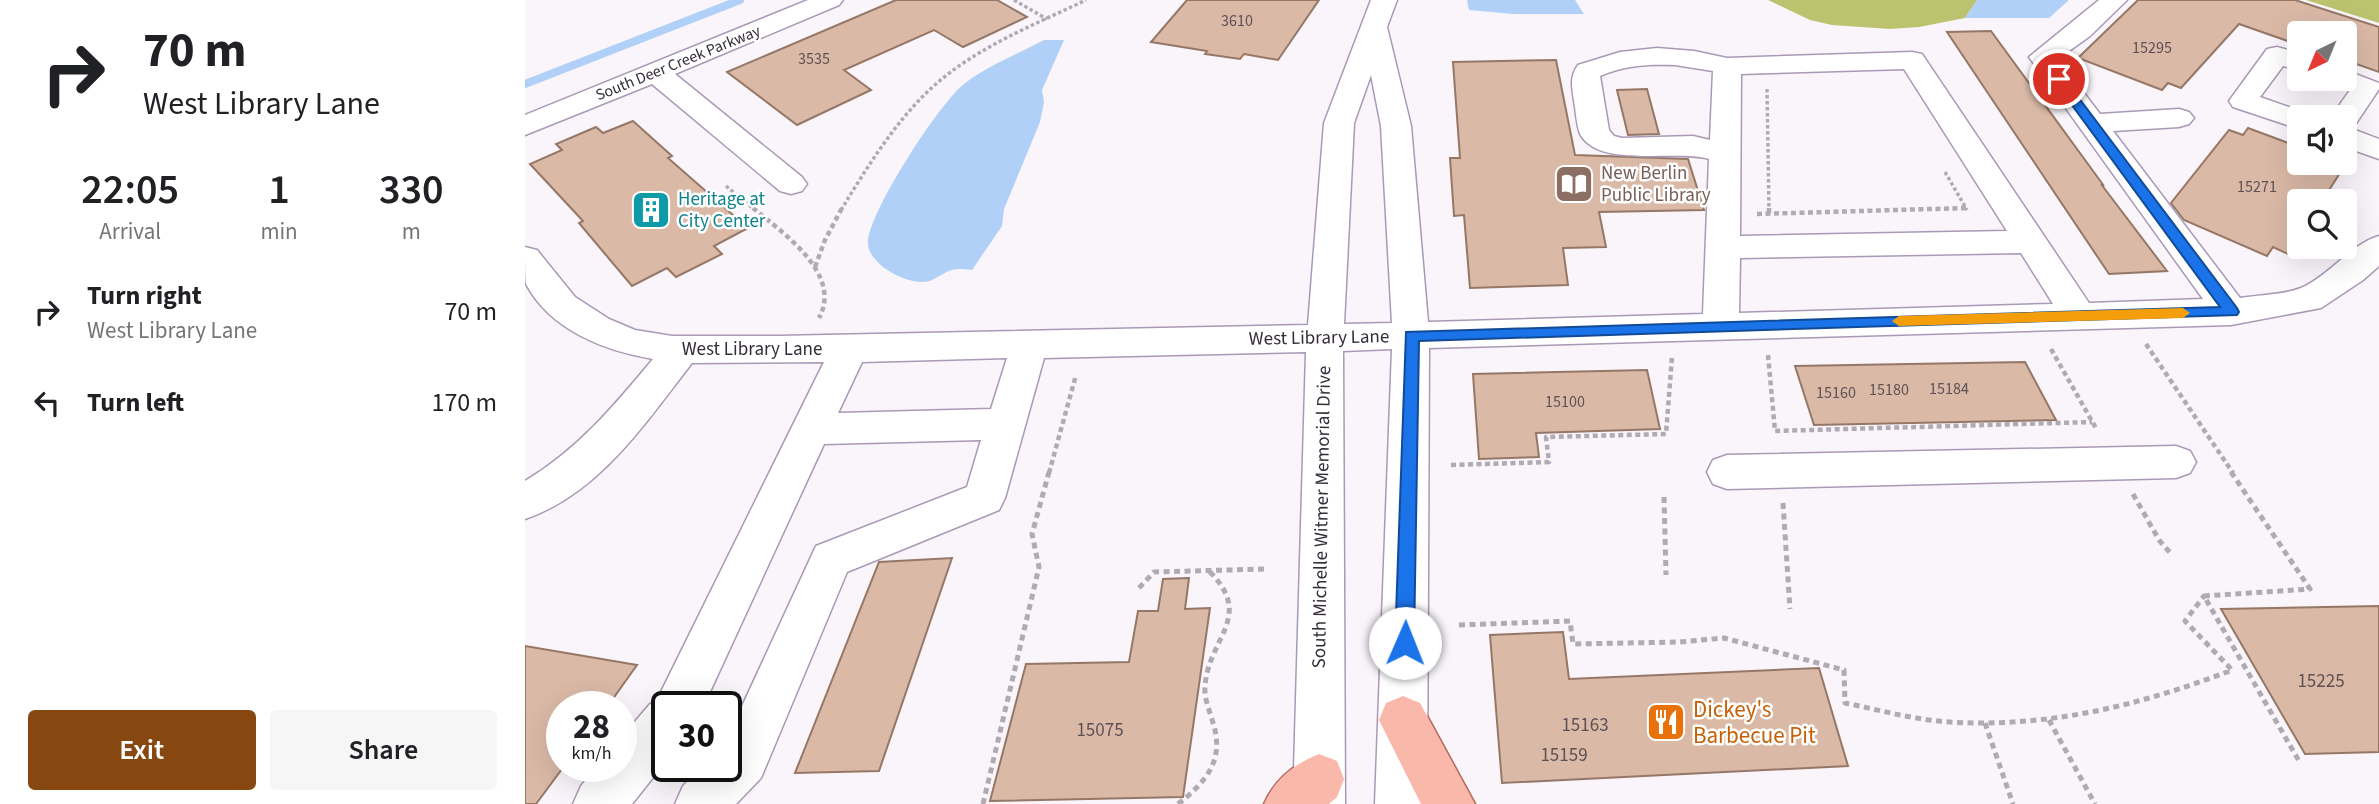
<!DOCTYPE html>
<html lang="en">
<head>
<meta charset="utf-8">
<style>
	:root { --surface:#fff; --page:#f6f6f6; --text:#202124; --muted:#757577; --accent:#874711 }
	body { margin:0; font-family:"Source Sans 3",sans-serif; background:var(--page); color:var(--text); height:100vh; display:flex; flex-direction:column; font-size:26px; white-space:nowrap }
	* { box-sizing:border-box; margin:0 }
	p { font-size:23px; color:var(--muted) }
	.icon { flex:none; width:38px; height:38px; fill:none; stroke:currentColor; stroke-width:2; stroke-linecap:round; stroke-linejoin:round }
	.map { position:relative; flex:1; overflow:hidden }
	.drawer { display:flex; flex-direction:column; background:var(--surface); width:525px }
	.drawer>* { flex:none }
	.banner { background:#fff; color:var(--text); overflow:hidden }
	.needle { width:46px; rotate:223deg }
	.buttons { position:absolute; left:1762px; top:21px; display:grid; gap:14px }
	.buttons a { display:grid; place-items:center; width:70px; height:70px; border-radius:7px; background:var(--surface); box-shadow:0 7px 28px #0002; font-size:35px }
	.speed { position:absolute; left:21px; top:691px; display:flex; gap:14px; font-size:35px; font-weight:700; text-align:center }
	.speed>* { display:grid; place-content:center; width:91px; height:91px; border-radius:50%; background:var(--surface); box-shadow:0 7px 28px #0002; line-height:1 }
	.speed small { font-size:18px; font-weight:400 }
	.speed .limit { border:4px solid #111; border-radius:10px; background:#fff; color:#111 }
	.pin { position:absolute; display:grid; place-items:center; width:60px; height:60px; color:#fff; margin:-30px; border:4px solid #fff; border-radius:50%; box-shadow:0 2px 7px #0007 }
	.me { position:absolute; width:77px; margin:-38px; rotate:1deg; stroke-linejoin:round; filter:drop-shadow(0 0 5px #0008) }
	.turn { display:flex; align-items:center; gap:24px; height:147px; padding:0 28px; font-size:32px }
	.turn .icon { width:91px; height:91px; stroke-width:2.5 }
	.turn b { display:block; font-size:49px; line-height:60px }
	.eta { display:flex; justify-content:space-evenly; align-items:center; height:119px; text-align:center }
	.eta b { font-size:42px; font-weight:600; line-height:49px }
	.primary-button { display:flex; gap:14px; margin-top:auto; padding:14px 28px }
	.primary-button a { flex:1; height:80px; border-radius:7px; background:var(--accent); color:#fff; font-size:28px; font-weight:600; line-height:80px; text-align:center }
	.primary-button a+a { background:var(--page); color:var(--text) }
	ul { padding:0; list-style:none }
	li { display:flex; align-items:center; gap:21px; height:91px; padding:0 28px }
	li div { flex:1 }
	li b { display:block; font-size:26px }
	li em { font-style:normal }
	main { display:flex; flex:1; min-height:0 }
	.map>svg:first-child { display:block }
</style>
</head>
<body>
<main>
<section class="drawer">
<div class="banner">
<div class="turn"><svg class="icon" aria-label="right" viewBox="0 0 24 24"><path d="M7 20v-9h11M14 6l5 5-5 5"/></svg><div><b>70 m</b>West Library Lane</div></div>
</div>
<div class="eta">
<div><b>22:05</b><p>Arrival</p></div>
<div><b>1</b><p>min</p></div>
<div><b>330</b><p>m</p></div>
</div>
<ul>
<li><svg class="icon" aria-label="right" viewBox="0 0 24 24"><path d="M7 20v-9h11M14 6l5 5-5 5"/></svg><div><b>Turn right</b><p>West Library Lane</p></div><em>70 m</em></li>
<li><svg class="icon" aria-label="left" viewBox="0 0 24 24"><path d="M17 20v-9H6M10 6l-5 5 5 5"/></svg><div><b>Turn left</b></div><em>170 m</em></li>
</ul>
<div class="primary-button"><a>Exit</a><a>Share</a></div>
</section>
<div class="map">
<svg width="1854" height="804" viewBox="0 0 1854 804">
	<rect width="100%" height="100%" fill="#f9f5fb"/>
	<g fill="#bdc26e">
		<path d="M1243,0h209l-12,18 -46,9 -29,2 -58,-4 -22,-5z"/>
		<path d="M1781,0h73v23z"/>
	</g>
	<g fill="#b0d0f7">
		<path d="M942,0h108l9,14h-71l-44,-4z"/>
		<path d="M1452,0h92l-20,18h-84z"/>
		<path d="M519,40h20l-22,50 2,12 -4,20 -36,87 -2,17 -30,44c-23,-3 -22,1 -40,10 -13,6 -35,-3 -46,-11 -7,-5 -18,-15 -18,-25 -2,-28 72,-142 96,-160 23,-18 54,-30 80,-44z"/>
	</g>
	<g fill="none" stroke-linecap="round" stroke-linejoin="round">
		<path stroke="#b0d0f7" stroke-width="8" d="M0,84l215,-84"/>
	</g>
	<g fill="#dbb9a7" stroke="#967766" stroke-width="2">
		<path d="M371,0h101l30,17 -64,30 -29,-17 -90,40 27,20 -74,35 -70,-53z"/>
		<path d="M662,0h132l-41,60 -34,-6 -4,5 -35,-5 2,-3 -56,-9z"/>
		<path d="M1613,0h157l84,27v45l-34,-12v-27h-46v12l-60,-21 -58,64 -13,-5 -6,7 -84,-32z"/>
		<path d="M1466,31l113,155 -3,-2 66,87 -58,3 -162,-242z"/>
		<path d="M1031,60l19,95 113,4 16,51 -105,2 7,35 -43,1 5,37 -98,3 -6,-73 -10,1 -4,-58h10l-7,-96z"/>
		<path d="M1122,89l12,45 -31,1 -11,-45z"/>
		<path d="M108,121l39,35 -4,2 80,70 -34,18 8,8 -46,23 -9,-9 -35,18 -53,-63 4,-2 -53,-57 32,-14 -6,-6 40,-17 7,6z"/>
		<path d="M1723,128l51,19v16h16l25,10 -18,28h-23v35l-11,18 -15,-7 -6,9 -83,-36 -13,-17 58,-73 14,5z"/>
		<path d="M1500,362l31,58 -242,5 -19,-59z"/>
		<path d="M1122,370l13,59 -124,4 3,24 -60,2 -6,-85z"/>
		<path d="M427,558l-73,213 -84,2 84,-211z"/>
		<path d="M664,578l-4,31 25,-1 -27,189 -193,4 36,-137 103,-2 9,-51h20l5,-32z"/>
		<path d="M1854,606v146l-74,2 -84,-145z"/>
		<path d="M1038,632l6,47 250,-11 29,98 -346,17 -12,-148z"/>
		<path d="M0,646l112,19 -30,42h-45v62l-26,35h-11z"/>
	</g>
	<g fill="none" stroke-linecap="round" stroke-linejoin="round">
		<g stroke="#aa99b6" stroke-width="3">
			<g id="minor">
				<path d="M283,0h35l-4,5 -164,69 127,103 5,7 -5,7 -11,3 -11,-3 -128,-107 -127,51v-20z"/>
				<path d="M846,0h26l-10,27 24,99 17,196 275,-8 6,-155c-34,-10 -110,10 -129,-25 -3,-8 -4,-19 -5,-27 -2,-16 -7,-28 3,-42l42,-13 37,-4 37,3 33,7 185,-6 10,2 167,249 114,-4 -174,-242 70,-57h28l-37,36 -32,23 42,55 79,-5 10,3 5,6 -5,6 -10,3 -66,4 127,167c19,-3 43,-3 61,-10 28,-12 50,-44 78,-52v30l-16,14 -42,28 -90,17 -802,23 -2,456h-52l17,-455 -49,2 2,453h-52l13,-452 -262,6 -39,140 -6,12 -152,62 -86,206 -25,26h-61l8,-18 19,-20h24v-25l90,-195 151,-59 14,-47 -157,4 -121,263h-36v53l-35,44h-59l8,-18 16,-20h24v-28l29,-34 6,-2 168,-340 -132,1c-46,59 -93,131 -167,156v-38c52,-31 89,-75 128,-122 -48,-8 -103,-29 -127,-75 -1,-9 -1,-27 -1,-37l12,3 38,47 34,22 26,11 37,6h107l529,-11 16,-202zM1150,65l38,6 -3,69 -17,-4 -71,2 -8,-2 -5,-6 -9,-54c25,-11 49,-12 75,-11zM1379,69l103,162 -267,5 1,-162zM846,75l10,51 11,197 -48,1 10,-201zM1496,253l32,51 -314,9 1,-55zM482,358l-16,51 -153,4 24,-51z"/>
				<path d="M1752,47l22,6v17l-16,-4 -23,31 49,17 3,3h-13v12l-66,-22 -4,-6 38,-52z"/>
				<path d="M1820,70l34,13v6l-24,36 -8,2 32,12v20l-34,-12v-30h-14l19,-27 -15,-6 -4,-5h14z"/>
				<path d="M1651,446l14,5 6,11 -6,11 -14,5 -449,11 -14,-5 -6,-12 6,-12 14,-5z"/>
			</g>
		</g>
		<g stroke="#b3695f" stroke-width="3">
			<g id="major">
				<path d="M878,696l17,7 55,101h-54l-42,-84 7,-17z"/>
				<path d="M794,754l18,7 7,18 -7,18 -8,7h-65c11,-25 30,-40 55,-50z"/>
			</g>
		</g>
		<g stroke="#b0abb3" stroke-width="3.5" stroke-dasharray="3.5 2.5" stroke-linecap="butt">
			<path d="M489,0l33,19"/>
			<path d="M1242,89l2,121"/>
			<path d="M1420,172l22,38"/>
			<path d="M201,186l29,24"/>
			<path d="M316,210c28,-46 60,-98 102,-132 42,-34 95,-55 143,-78"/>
		</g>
		<g stroke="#b0abb3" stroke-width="4.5" stroke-dasharray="5 3.5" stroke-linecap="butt">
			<path d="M228,208c30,25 90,66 66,110"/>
			<path d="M1244,208v6"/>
			<path d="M1232,214l209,-6"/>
			<path d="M290,267l10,-27 17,-32"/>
			<path d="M1621,344l87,129"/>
			<path d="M1526,349l46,81"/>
			<path d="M1243,355l7,76 317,-9"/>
			<path d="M926,465l98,-3 -3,-25 120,-3 6,-77"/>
			<path d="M524,473l27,-98"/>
		</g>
		<g stroke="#b0abb3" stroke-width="5" stroke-dasharray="6 4.5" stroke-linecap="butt">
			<path d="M1706,472l79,117 -106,7 95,165"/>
			<path d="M1608,494l26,46 13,15"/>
			<path d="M1139,497l2,78"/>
			<path d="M1258,503l7,106"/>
			<path d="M614,588l15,-16 112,-3"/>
			<path d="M934,625l111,-4 3,23 107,-2 44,-4 120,32 1,33c35,7 69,17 105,19 98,6 192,-17 282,-52l-47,-49 19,-25"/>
			<path d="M1524,720l46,84"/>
			<path d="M1460,723l28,81"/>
			<path d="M458,804l56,-237 -7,-33 17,-62"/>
			<path d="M653,804c28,-22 47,-44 35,-81 -3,-12 -9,-24 -8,-36 3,-50 51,-70 3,-117"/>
		</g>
		<use href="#minor" fill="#fff" fill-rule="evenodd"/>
		<use href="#major" fill="#fab8ab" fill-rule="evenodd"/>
	</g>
	<path fill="#1a73e8" stroke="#114b97" stroke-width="2" d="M1530,77h8l174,231 2,4 -2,3 -818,26 -5,302 -3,7 -6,2 -7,-2 -3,-7 11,-311 814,-25 -165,-225z"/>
	<path fill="#f59e0b" d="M1658,308l7,5 -7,5 -284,8 -7,-5 7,-5z"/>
	<defs>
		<g id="library-square" transform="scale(2.0125)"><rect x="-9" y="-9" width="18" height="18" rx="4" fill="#8d6e63" stroke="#fff"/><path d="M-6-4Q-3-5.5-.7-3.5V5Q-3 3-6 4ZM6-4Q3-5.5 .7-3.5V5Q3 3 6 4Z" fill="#fff"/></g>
		<g id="building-square" transform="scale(2.0125)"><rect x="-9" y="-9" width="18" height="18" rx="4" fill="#0f9aa8" stroke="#fff"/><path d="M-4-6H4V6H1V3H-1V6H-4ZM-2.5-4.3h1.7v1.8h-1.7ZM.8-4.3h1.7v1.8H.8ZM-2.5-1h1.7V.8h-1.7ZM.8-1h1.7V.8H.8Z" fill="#fff"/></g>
		<g id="restaurant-square" transform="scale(2.0125)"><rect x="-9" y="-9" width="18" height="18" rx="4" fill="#e8710a" stroke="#fff"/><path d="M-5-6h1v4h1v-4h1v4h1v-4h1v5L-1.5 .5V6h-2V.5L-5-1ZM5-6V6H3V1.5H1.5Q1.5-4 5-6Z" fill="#fff"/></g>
	</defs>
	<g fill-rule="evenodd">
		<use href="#library-square" x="1049" y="184"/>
		<use href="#building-square" x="126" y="210"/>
		<use href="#restaurant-square" x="1141" y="722"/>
	</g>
	<g text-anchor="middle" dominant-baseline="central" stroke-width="5" stroke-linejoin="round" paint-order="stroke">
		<g font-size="16" fill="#5e5155">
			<text x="712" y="21">3610</text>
			<text x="1627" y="48">15295</text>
			<text x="289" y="59">3535</text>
			<text x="1732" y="187">15271</text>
			<text x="1424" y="389">15184</text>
			<text x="1364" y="390">15180</text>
			<text x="1311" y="393">15160</text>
			<text x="1040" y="402">15100</text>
		</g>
		<g font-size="16" fill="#352e3a" stroke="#fff">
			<text transform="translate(153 63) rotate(-22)">South Deer Creek Parkway</text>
		</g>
		<g font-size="19" fill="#785e54" stroke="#fff" text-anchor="start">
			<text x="1076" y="173">New Berlin<tspan x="1076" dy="22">Public Library</tspan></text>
		</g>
		<g font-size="19" fill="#0d838f" stroke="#fff" text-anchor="start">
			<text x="153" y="199">Heritage at<tspan x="153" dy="22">City Center</tspan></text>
		</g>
		<g font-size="19" fill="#352e3a" stroke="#fff">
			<text transform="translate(794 338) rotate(-1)">West Library Lane</text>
			<text x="227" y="349">West Library Lane</text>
			<text transform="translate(797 517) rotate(-89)">South Michelle Witmer Memorial Drive</text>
		</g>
		<g font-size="19" fill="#5e5155">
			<text x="1796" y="681">15225</text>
			<text x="1060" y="725">15163</text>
			<text x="575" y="730">15075</text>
			<text x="1039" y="755">15159</text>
		</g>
		<g font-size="23" fill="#c56008" stroke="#fff" text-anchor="start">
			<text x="1168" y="709">Dickey's<tspan x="1168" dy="26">Barbecue Pit</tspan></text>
		</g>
	</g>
</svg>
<div class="buttons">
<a><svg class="needle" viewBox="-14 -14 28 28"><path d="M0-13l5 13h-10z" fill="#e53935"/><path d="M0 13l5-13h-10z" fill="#757577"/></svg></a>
<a><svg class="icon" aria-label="sound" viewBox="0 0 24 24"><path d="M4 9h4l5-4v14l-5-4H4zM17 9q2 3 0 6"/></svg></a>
<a><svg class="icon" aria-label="search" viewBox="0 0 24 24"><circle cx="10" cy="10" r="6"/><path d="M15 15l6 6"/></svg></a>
</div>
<div class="speed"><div>28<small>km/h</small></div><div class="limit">30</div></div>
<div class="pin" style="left:1534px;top:79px;background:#d93025"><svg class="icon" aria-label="arrive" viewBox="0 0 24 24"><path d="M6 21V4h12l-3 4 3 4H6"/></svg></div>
<svg class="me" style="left:880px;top:643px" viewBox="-20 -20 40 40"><circle r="19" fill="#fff"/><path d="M0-13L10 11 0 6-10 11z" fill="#1a73e8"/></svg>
</div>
</main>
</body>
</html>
